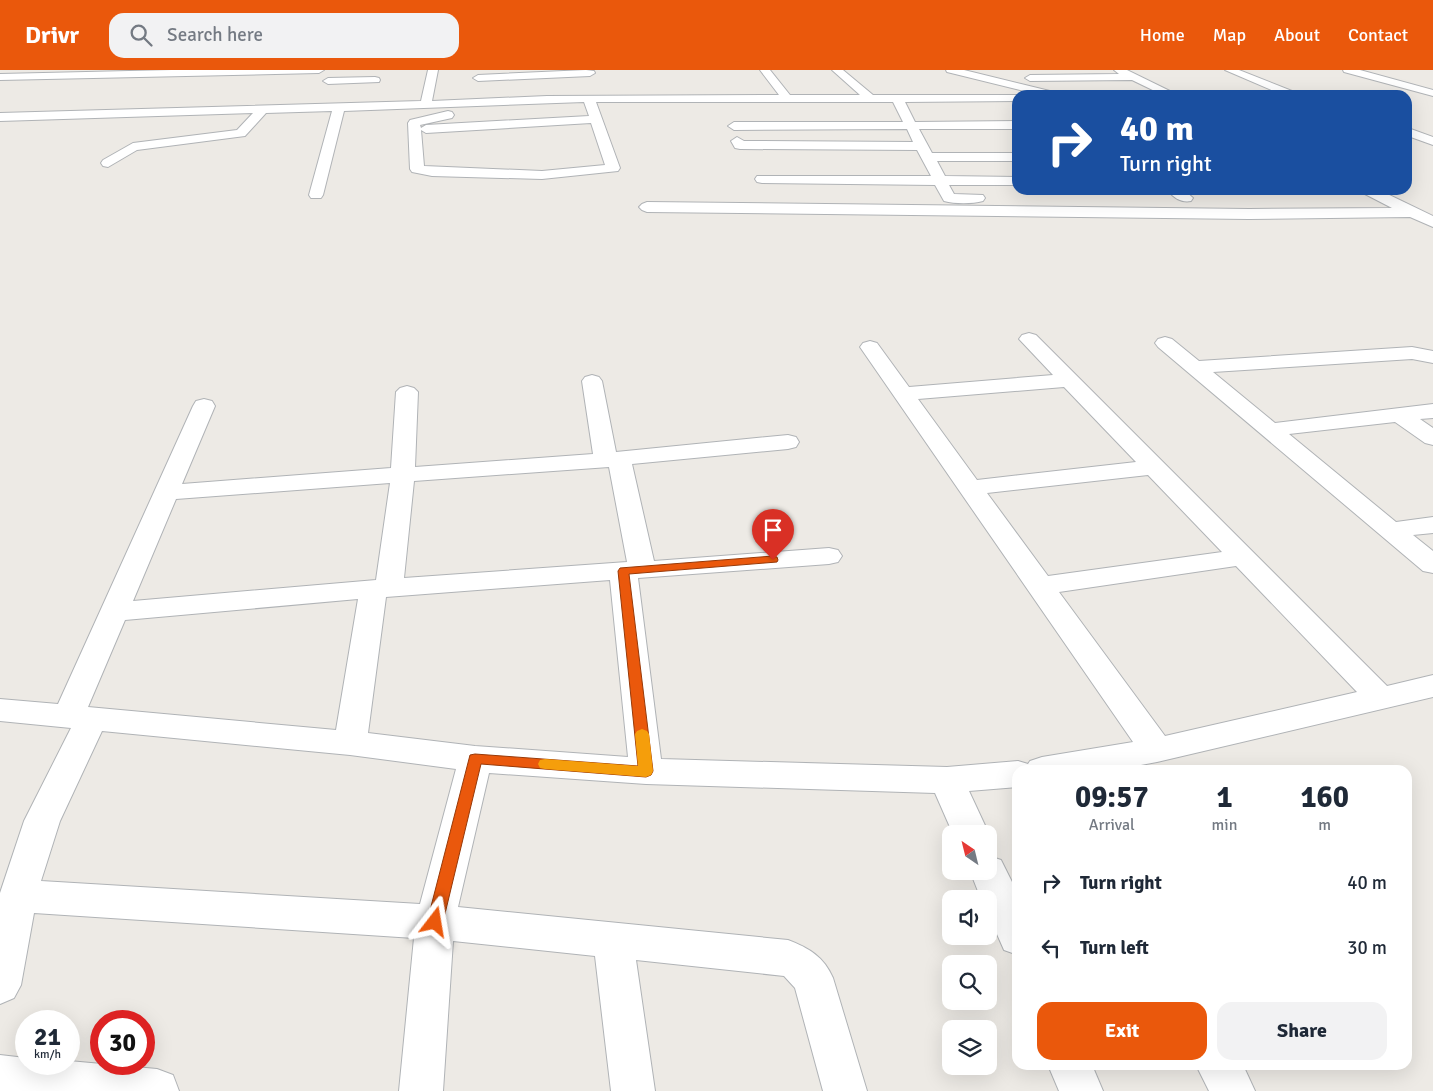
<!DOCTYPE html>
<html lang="en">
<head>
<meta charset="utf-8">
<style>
	:root { --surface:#fff; --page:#f2f2f3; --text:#1f2937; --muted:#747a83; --accent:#ea580c }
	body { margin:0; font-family:Signika,sans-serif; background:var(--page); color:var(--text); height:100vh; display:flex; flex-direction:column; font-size:19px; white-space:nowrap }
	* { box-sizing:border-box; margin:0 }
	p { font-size:16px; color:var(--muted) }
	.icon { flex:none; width:28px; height:28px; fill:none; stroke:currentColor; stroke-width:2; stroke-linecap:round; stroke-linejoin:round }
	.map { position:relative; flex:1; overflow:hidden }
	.drawer { position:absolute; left:1012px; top:695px; width:400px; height:305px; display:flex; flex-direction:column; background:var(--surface); border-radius:15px; box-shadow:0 5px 20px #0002 }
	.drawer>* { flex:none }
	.guide { position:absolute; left:1012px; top:20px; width:400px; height:105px; border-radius:15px; box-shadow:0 5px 20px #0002; background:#1a4fa0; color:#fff; overflow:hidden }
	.needle { width:32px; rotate:325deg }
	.fabs { position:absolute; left:942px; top:755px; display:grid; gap:10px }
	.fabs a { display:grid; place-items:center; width:55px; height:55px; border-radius:10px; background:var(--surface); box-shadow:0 5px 20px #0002; font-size:25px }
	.speed { position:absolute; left:15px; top:940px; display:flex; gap:10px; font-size:25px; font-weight:700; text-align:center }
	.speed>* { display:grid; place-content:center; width:65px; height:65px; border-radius:50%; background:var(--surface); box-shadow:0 5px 20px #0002; line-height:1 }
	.speed small { font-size:12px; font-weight:400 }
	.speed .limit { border:8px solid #d22; background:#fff; color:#111 }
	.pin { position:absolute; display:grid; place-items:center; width:42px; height:42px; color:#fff; margin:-51px -21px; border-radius:50% 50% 50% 0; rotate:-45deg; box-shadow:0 0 5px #0007 }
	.pin .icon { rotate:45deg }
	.me { position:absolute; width:55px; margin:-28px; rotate:14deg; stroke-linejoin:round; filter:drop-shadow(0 0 4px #0008) }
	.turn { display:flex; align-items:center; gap:18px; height:105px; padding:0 25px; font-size:22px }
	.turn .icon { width:65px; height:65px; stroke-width:2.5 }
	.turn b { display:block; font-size:35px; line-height:42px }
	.eta { display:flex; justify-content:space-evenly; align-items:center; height:85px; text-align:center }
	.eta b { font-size:30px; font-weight:700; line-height:35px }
	.primary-button { display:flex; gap:10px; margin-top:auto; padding:10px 25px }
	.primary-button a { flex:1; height:58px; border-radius:15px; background:var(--accent); color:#fff; font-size:20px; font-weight:700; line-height:58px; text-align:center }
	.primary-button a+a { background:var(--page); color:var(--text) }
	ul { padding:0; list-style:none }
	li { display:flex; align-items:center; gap:15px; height:65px; padding:0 25px }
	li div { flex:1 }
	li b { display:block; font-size:19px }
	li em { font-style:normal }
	header { display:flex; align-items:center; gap:30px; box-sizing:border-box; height:70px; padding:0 25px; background:var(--accent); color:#fff }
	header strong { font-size:24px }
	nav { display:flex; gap:28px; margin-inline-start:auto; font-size:18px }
	.search { width:350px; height:45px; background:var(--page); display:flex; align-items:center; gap:12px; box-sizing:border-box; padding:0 18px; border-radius:15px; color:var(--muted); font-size:19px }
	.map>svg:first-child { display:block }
</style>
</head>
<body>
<header>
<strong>Drivr</strong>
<div class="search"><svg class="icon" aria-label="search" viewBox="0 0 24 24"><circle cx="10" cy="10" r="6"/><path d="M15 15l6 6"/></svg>Search here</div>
<nav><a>Home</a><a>Map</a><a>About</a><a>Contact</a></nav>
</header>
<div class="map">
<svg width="1433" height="1021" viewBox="0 0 1433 1021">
	<rect width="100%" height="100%" fill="#edeae5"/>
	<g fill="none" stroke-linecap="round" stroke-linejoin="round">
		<g stroke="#b0b3b6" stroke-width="2">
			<g id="minor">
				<path d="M172,0h152l-5,3 -319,7v-6z"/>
				<path d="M428,0h10l-6,31 115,-5 232,-1 -19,-25h10l20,25h70l-28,-25h11l30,25h147h-2v6l-113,1 10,20 103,-1v8h-99l13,24h86v8h-81l8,15 73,1v8h-69l5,9 29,1 2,3 -2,3c-11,3 -28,3 -39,0l-9,-16 -173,-2 -5,-1 -2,-3 2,-3h174l-14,-26 -177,-1 -5,-1 -4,-7 6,-4 7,4 169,1 -6,-13 -173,1 -6,-4 6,-4h169l-10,-20h-297l24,66 -2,3 -76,8 -110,-3 -20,-4 -2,-3 -2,-46 2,-3 38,-9 4,1 2,3 -2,3 -32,7 1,3 5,-3 163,-9 -5,-14 -240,9 -21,84 -2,3h-10l-2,-3 23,-84 -66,2 -21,23 -108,14 -29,17 -5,-1 -2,-3 2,-3 30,-17 104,-13 16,-17 -253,8v-8l421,-12zM591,53l14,42 -63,6 -118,-5 -3,-36 5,3z"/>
				<path d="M586,0l8,1 1,2 -5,3 -112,5 -5,-3 5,-3z"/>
				<path d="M946,0h18l94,23 2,2h-20l-93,-23z"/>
				<path d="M1114,0h13l51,25h-15l-31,-15 -102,1 -5,-3 5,-3 89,-1z"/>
				<path d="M1225,0h14l58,23 2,2h-16z"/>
				<path d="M1343,0h17l73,20v6l-89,-24z"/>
				<path d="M375,7l4,1 1,2 -1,2 -51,2 -5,-3 5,-3z"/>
				<path d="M1408,58l25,9v8l-25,-9z"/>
				<path d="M1168,120h16l9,8 -2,3c-9,2 -18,-3 -23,-11z"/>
				<path d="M1361,120h18l54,26v11l-23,-10 -161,2 -602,-7 -5,-2 -3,-3 3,-3 5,-2 602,7 143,-1 -29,-15z"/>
				<path d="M1029,263l7,2 351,351 46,-11v22l-276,65 -43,8h-96v17l-49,4 20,43h-36l-18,-41 -289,-9 -157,-11 -31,134 330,33c21,8 36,17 45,38l34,113h-44l-28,-103 -11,-12 -148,-16 19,131h-44l-16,-135 -142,-15 -10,150h-44l15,-153 -380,-25 -13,72 -7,13 -14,6v-111l24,-72 47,-93 -71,-7v-22l58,5 135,-298 3,-5 8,-2 8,2 3,5 -33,78 209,-16 5,-76 4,-4 7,-2 7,2 4,4 -3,75 178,-13 -11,-73 3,-4 7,-2 7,2 3,4 14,71 172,-17 8,2 3,5 -3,5 -8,2 -156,15 22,97 175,-13 9,2 4,6 -4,6 -9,2 -191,14 23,181 286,8 71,-6 10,3 2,-3 12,-4 91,-15 -273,-395 3,-4 7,-2 7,2 32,44 144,-12 -34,-36 3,-4zM1064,317l72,75 -159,18 -59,-81zM609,397l18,95 -223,16 10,-97zM1148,405l74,77 -174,24 -61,-83zM390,413l-14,97 -243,21 43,-102zM1236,496l121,126 -192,44 -106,-144zM610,510l18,177 -153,-11 -107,-13 18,-136zM358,529l-22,131 -248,-23 37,-87zM102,661l248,24 106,14 -36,135 -379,-23 19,-60z"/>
				<path d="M1165,267l7,2 27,22 213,-14 21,4v12l-21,-4 -199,13 62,51 158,-19v14l-13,1 13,9v17l-8,-2 -30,-21 -106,12 107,88 37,-5v16l-20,2 20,16v22l-10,-2 -265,-224 -3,-4 3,-4z"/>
				<path d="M989,786l12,4 17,34v61l-14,-5 -15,-34v-17h-8l-11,-28h19z"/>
				<path d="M0,985l26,3v6h43v-3l88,8 16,6 6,16h-179z"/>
				<path d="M1048,995h44l11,26h-44z"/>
				<path d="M1196,995h47l12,26h-46z"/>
			</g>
		</g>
		<use href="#minor" fill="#fff" fill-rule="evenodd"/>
	</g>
	<path fill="#ea580c" stroke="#983908" d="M773,486l4,1 1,3 -1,2 -148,12 24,197 -2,4 -5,2 -165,-13 -38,158 -3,5 -5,2 -6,-2 -2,-5 43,-167 5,-1 163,12 -20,-195 2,-3z"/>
	<path fill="#f59e0b" d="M642,659l5,2 2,3 4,37 -2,4 -5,2 -101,-8 -5,-1 -2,-4 2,-4 5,-1 93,7 -3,-32 2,-3z"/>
</svg>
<div class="fabs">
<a><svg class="needle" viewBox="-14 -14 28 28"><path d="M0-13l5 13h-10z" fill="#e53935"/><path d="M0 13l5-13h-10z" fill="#747a83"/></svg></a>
<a><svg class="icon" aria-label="sound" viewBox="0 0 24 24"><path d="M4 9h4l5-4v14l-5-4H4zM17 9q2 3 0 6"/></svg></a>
<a><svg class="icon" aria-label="search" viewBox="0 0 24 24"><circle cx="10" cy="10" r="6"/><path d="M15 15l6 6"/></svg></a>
<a><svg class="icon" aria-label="layers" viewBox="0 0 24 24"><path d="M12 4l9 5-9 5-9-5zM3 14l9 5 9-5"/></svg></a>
</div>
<div class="speed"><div>21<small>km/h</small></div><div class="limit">30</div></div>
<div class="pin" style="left:773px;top:490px;background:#d93025"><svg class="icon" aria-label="arrive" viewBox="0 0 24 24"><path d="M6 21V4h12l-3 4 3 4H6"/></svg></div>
<svg class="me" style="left:435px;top:852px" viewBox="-20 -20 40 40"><path d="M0-17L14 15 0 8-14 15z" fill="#ea580c" stroke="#fff" stroke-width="4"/></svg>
<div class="guide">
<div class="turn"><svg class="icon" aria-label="right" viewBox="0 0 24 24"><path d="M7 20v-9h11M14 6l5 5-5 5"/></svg><div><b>40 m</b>Turn right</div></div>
</div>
<section class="drawer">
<div class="eta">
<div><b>09:57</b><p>Arrival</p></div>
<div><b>1</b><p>min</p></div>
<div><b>160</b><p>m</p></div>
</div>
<ul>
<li><svg class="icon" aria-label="right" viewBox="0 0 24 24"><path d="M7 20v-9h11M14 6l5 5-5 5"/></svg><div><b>Turn right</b></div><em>40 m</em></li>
<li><svg class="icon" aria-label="left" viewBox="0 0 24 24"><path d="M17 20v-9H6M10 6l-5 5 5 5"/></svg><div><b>Turn left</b></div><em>30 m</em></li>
</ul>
<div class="primary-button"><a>Exit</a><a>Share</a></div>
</section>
</div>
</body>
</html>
